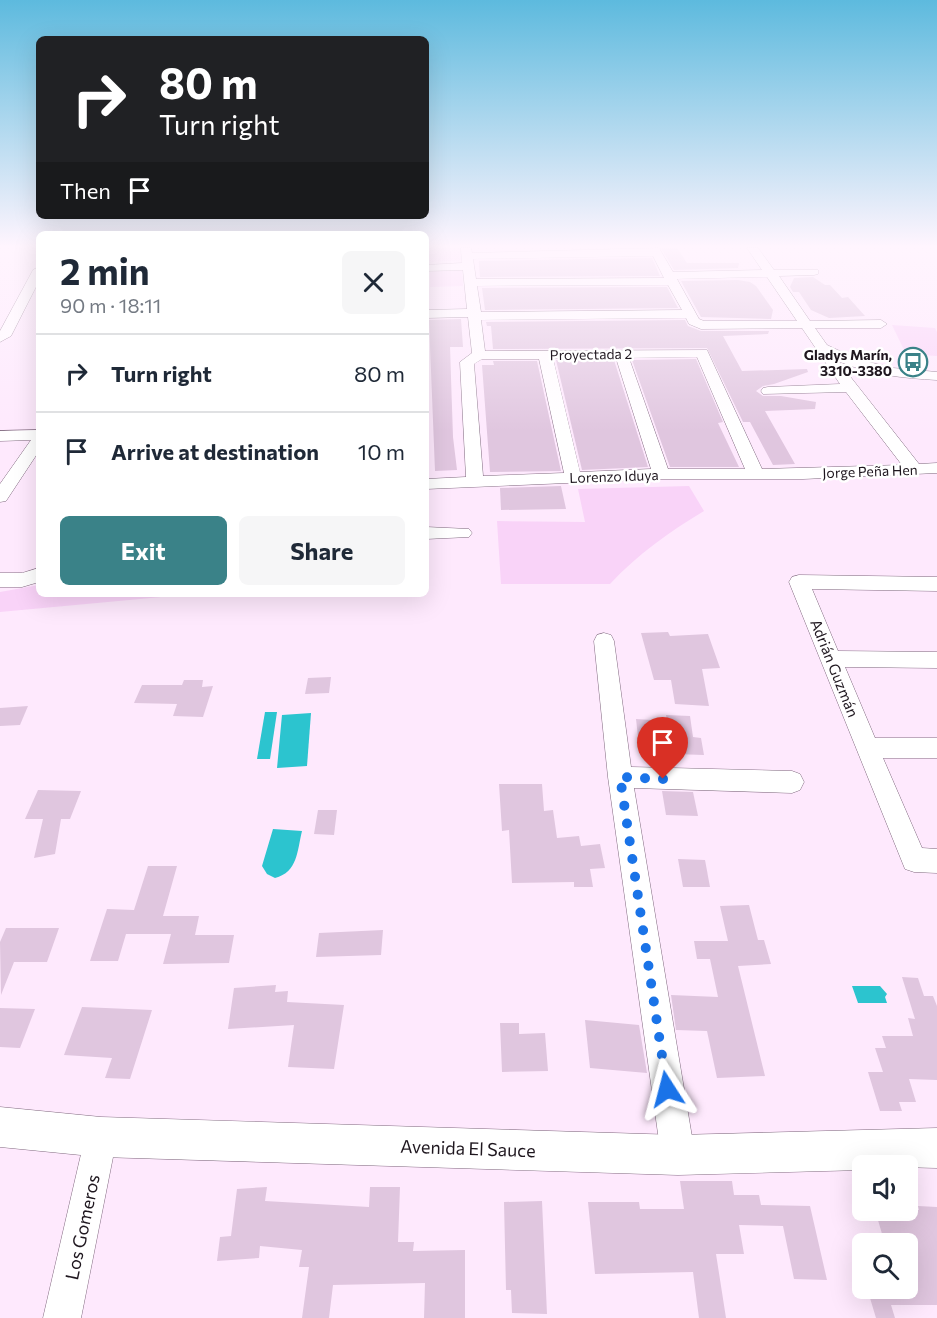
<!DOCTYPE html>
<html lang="en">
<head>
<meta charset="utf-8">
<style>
	:root { --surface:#fff; --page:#f6f6f7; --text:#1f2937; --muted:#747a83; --line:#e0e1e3; --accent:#3a8288 }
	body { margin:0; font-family:Commissioner,sans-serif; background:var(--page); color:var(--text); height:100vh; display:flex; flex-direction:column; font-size:22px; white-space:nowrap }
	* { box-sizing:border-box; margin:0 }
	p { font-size:20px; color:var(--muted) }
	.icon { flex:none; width:33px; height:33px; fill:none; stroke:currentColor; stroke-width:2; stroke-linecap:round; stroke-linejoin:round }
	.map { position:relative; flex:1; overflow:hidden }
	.details { position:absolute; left:36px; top:231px; width:393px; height:366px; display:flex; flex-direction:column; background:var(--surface); border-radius:9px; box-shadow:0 6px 24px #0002 }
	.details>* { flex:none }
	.banner { position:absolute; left:36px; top:36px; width:393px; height:183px; border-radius:9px; box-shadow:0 6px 24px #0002; background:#202124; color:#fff; overflow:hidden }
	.buttons { position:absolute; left:852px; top:1155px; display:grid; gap:12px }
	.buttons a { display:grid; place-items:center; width:66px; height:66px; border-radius:9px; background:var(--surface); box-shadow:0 6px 24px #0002; font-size:30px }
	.pin { position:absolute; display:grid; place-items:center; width:51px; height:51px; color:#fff; margin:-62px -26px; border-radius:50% 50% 50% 0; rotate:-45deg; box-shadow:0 0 6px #0007 }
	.pin .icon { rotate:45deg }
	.me { position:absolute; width:66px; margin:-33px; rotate:351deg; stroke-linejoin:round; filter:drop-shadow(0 0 4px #0008) }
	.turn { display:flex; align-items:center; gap:21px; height:126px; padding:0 24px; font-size:27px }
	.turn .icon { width:78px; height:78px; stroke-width:2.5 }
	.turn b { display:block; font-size:42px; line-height:51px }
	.then { display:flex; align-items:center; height:57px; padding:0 24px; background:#0003; gap:12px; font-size:22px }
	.round { display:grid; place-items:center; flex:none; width:63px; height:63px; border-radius:9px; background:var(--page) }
	.head { display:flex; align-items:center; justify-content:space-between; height:102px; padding:0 24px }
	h1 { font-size:36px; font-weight:700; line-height:45px }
	.cta { display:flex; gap:12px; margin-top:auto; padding:12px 24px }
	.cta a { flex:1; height:69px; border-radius:9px; background:var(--accent); color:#fff; font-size:24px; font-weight:700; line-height:69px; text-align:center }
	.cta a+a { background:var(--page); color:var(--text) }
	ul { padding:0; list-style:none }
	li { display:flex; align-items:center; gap:18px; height:78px; padding:0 24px; border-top:2px solid var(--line) }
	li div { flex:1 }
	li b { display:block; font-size:22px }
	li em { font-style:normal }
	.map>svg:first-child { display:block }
</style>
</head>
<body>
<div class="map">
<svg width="937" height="1318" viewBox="0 0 937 1318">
	<rect width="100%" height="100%" fill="#fee9fd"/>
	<g fill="#f9d3f8">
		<path d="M429,248h31l1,12 -29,2 -4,-2z"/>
		<path d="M457,269l5,2 1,15 -33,1v-15z"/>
		<path d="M892,325l43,3 2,4v24l-31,-2z"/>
		<path d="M689,486l15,25c-35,21 -66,43 -94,73h-109l-4,-63 88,1 -7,-33z"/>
		<path d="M39,585v9h155l-194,18v-20z"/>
	</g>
	<g fill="#2cc4cf">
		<path d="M265,712h12l-7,47h-13z"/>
		<path d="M311,713l-4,53 -30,2 5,-53z"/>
		<path d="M273,829l29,2c-5,20 -4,41 -27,47l-8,-4 -5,-8z"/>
		<path d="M852,986h28l7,8 -2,3 2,6h-29z"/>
	</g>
	<g fill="#e0c6df">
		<path d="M661,248h16l10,15h52l-1,5 -64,2z"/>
		<path d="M652,258l8,18 -180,1 -1,-11v-5z"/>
		<path d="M813,277l12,8h5l12,13 6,-1 17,19 -36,2 -18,-8 -12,-18h-6l-3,-5 4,-9z"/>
		<path d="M738,280l12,2 6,4 17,24 -2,9 -70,-2 -20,-36z"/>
		<path d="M667,287l11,21 -193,2 -3,-22z"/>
		<path d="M461,319l2,28h-13l3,90 4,33 -22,1 -6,-151z"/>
		<path d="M685,320l3,6 13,5h68l-1,3 -45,2 19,35 65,-2 1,3 -34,12 -11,2 -7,5 7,5h18l35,6 -1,7 -50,2 30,53 -22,1 -23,-43h-7l-36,-74 -214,1 -2,-23h-4l-1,-4z"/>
		<path d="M696,359l27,63 -5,1 21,44h-69l-38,-107z"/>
		<path d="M556,360h58l34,107 -66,3z"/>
		<path d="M493,361h44l24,110 -71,1 -8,-107h12z"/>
		<path d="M561,486l5,23 -65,1 -1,-22z"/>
		<path d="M668,632l2,4 38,-2 12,34 -18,1 7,37 -34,-2 -4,-24h-17l-13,-47z"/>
		<path d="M331,677l-2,16 -24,1 3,-16z"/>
		<path d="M184,680h19l-1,7 11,-1 -10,31 -30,-1 4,-12 -43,-1 8,-18h40z"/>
		<path d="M28,706l-8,19 -20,1v-18z"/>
		<path d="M666,715l24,1 3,21 8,1 3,17 -30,-1 -3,-16 -33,-1 -2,-18 31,2z"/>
		<path d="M499,784h43l2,27 9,-1 4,28 22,-2 2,10 19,-2 5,24 -15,1 3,18h-19v-5l-62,1 -3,-53 -7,1z"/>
		<path d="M38,790l43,1 -11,28h-9l-6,35 -21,4 9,-39h-18z"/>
		<path d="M662,791l31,1 5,24 -32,-1z"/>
		<path d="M318,810h19l-3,25 -20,-1z"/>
		<path d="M678,859l27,1 5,27h-27z"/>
		<path d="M148,866h29l-14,50h36l-4,19h39l-5,28 -66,1 8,-30h-45l-8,27h-28l17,-52 27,1z"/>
		<path d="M749,905l9,35h6l7,24 -33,2 27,110 -48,2 -10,-47 -31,-1 -5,-35 47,2 -8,-38h-13l-3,-18h34l-8,-35z"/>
		<path d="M6,928h53l-12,34h-33l-13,33 -1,-53z"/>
		<path d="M383,930l-2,25 -65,2 3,-24z"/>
		<path d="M902,977l16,1 6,18h9l4,10v74l-28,-1 7,23h-17l3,9h-22l-12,-39h15l-8,-24h11l-4,-12h31l-5,-18 7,1z"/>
		<path d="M276,985l-1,7 13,-1 -1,11 57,3 -10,64 -46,-2 6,-42 -66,4 6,-41z"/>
		<path d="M82,1007l70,3 -22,69 -25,-1 7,-20 -48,-3z"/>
		<path d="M0,1008l35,1 -15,39 -20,-1z"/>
		<path d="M585,1020l54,5 8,48 -57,-5z"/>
		<path d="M500,1023h19v11l26,-1 3,38 -46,1z"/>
		<path d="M680,1181h52l2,14h25l2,10 49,1 17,74 -33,-1 -11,-53 -44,-1 5,29h-28l10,64h-27l-6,-46 -98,2 -7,-72h51l1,7h44z"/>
		<path d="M267,1187l-2,14 104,6 1,-20h30l-2,55h16l-1,9 52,-1v68h-41l1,-35 -92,2 -4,33h-27l7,-51h-10l3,-17 -42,-4 -1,12 -42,3 3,-24 11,-1 6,-47z"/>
		<path d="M542,1201l5,113 -35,-1 -1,-23h-5l-2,-88z"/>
		<path d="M918,1206l19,1v98h-46l4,13h-19l-9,-30h41v-44h-23l-10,-34h44z"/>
	</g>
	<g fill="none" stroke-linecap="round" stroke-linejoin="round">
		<g stroke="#80697f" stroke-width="1">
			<g id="minor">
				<path d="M461,248h10l1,5 187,-5 14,24 89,-2 -15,-22h11l16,22h44v4l-4,1 -35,1 31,45 71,-1 6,4 -6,4h-66l12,17 30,14 36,9 44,4v8c-34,-2 -67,-5 -99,-19l81,103 18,-1v10l-134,6h-142l-235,10v-10l40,-2 -6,-115 12,-9 -4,-36 -42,1v-8l41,-1 -4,-39 -37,1v-6l36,-2zM653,256l11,22 -188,1 -3,-20zM767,277l30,44h-93l-5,-2 -22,-40zM668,285l14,25 -201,2 -4,-26zM686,318l3,6 12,5 101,-1 38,56 -72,3 -5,1 -2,3 2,3 83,-2 56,73 -140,4 -55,-119 -222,1 -4,-31zM697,357l48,112h-77l-39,-111zM553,358h63l35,111 -71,3zM482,359h57l25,114 -81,3 -9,-112z"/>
				<path d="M39,267v14l-28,55 -11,6v-11l33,-61z"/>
				<path d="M39,430v21l-33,50 -6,1v-18l31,-44 -31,1v-10z"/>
				<path d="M426,527l43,2 3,4 -3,4 -43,2z"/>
				<path d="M39,568v14l-17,5h-22v-14h22z"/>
				<path d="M799,575l138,2v14l-125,-2 26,62 99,1v16l-92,-1 30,71h62v20h-54l39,90 15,1v24l-23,-1 -9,-3 -116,-287 3,-5z"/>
				<path d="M604,633l7,2 3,6 17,126 161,4 8,3 4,8 -4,8 -8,3 -158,-5 61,367 -5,12 -12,5 -12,-5 -5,-12 -53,-378 -14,-136 3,-6z"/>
				<path d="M101,1121l12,4 4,12 -36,181h-38l42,-181 4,-12z"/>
			</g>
		</g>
		<g stroke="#80697f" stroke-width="1">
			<path id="tertiary" d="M0,1107l101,10 577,18 259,-7v40l-75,-2v4l-184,5 -577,-18 -101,-10z"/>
		</g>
		<use href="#minor" fill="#fff" fill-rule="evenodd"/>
		<use href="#tertiary" fill="#fff" fill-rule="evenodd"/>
	</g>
	<linearGradient id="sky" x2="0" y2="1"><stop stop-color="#5dbade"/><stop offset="0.57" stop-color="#fff5fe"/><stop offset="1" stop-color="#fff5fe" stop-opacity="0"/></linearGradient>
	<rect width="937" height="432" fill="url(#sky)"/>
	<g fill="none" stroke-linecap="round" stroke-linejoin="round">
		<path stroke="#1a73e8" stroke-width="10" stroke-dasharray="0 18" d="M663,779l-43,-2 47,312"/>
	</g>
	<defs>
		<g id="bus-ring" transform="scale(1.5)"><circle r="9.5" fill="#fff" stroke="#3a8288" stroke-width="1.5"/><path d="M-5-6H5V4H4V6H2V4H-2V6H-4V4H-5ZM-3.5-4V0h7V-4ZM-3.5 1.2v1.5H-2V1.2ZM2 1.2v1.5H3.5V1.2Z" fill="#3a8288"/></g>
	</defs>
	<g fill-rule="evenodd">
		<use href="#bus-ring" x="913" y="362"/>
	</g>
	<g text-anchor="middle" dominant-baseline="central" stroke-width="5" stroke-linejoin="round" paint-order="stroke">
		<g font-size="14" fill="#1f171f" stroke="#fff">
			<text transform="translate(591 354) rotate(-1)">Proyectada 2</text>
			<text transform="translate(870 471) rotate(-2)">Jorge Peña Hen</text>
			<text transform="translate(614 476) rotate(-2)">Lorenzo Iduya</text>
		</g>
		<g font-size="14" font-weight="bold" fill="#1f171f" stroke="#fff" text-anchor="end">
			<text x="892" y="354">Gladys Marín,<tspan x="892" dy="16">3310-3380</tspan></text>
		</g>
		<g font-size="15" fill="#1f171f" stroke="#fff">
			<text transform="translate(835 668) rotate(68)">Adrián Guzmán</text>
		</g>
		<g font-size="18" fill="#1f171f" stroke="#fff">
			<text transform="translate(468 1148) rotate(2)">Avenida El Sauce</text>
			<text transform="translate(82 1227) rotate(-78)">Los Gomeros</text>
		</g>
	</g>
</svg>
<div class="buttons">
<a><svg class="icon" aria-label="sound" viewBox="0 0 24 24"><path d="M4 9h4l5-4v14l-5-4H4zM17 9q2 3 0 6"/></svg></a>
<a><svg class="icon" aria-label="search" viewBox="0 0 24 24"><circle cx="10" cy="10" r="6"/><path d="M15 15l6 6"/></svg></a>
</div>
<div class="pin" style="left:663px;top:779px;background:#d93025"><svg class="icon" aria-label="arrive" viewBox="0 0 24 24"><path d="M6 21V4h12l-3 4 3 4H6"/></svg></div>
<svg class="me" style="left:667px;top:1089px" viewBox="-20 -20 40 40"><path d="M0-17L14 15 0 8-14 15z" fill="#1a73e8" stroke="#fff" stroke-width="4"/></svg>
<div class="banner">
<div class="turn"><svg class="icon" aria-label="right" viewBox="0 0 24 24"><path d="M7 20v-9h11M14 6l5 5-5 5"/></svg><div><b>80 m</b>Turn right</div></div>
<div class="then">Then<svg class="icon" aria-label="arrive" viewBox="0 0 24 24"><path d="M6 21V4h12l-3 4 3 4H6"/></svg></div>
</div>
<section class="details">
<div class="head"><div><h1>2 min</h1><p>90 m · 18:11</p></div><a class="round"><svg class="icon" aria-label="close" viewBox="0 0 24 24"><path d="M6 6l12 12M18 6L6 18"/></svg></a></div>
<ul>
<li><svg class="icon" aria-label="right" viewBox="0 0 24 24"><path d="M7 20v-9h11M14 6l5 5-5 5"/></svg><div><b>Turn right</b></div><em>80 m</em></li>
<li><svg class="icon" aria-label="arrive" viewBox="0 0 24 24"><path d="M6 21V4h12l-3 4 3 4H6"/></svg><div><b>Arrive at destination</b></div><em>10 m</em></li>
</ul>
<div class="cta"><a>Exit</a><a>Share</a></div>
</section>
</div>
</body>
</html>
